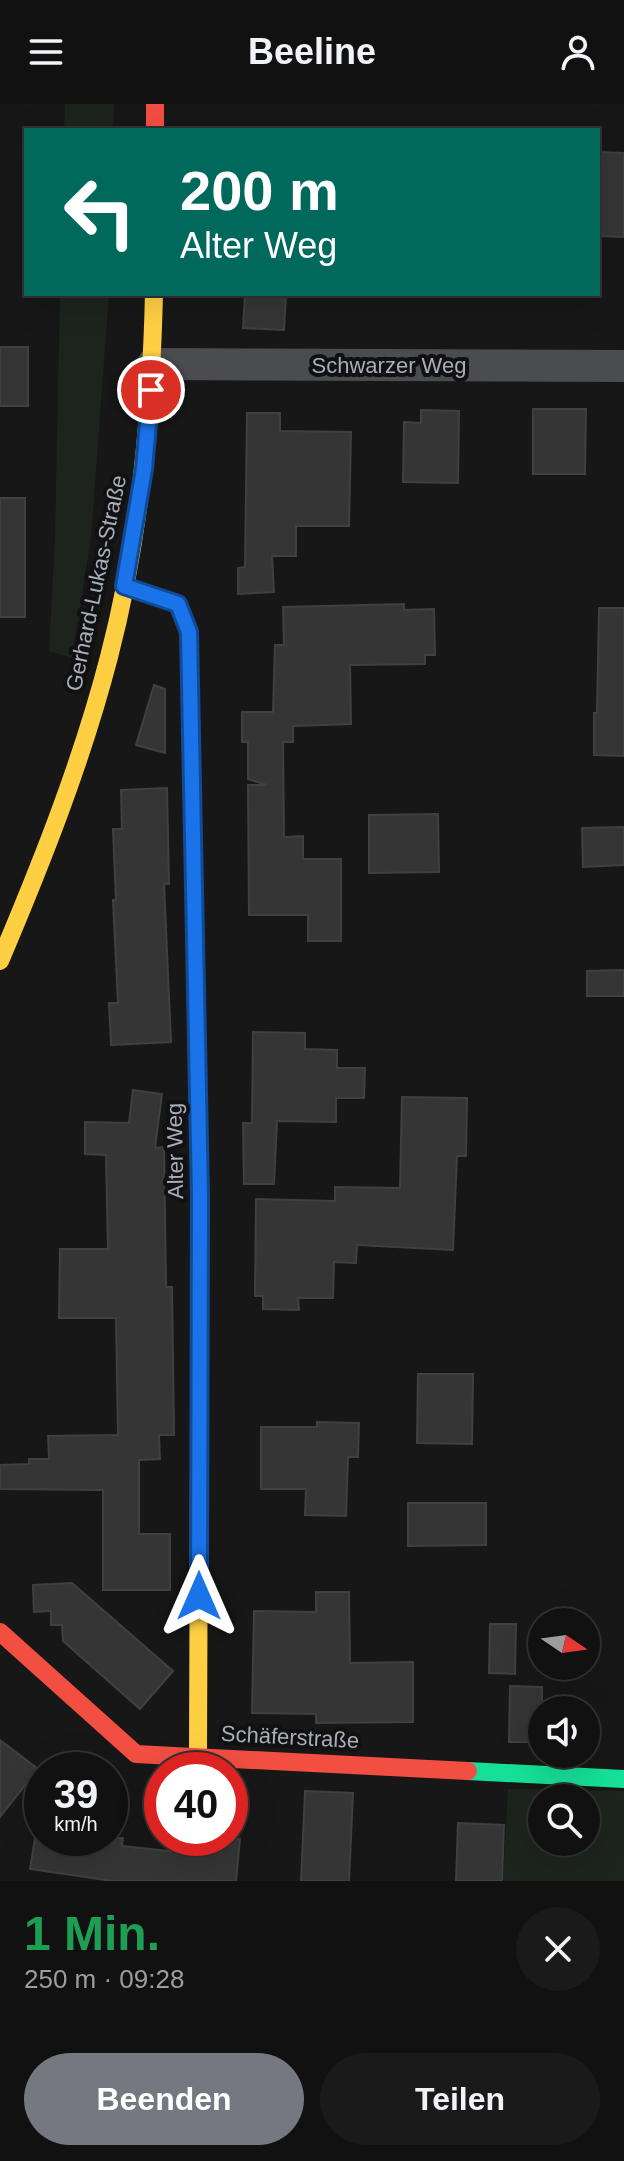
<!DOCTYPE html>
<html lang="de">
<head>
<meta charset="utf-8">
<style>
	:root { --surface:#111; --page:#1a1a1a; --text:#f1f3f6; --muted:#9c9d9f; --line:#303131; --accent:#757880 }
	body { margin:0; font-family:Arial,sans-serif; background:var(--page); color:var(--text); height:100vh; display:flex; flex-direction:column; font-size:30px; white-space:nowrap }
	* { box-sizing:border-box; margin:0 }
	p { font-size:26px; color:var(--muted) }
	.icon { flex:none; width:44px; height:44px; fill:none; stroke:currentColor; stroke-width:2; stroke-linecap:round; stroke-linejoin:round }
	.map { position:relative; height:1777px; overflow:hidden }
	.drawer { display:flex; flex-direction:column; background:var(--surface); flex:1 }
	.drawer>* { flex:none }
	.top-card { position:absolute; left:24px; top:24px; width:576px; height:168px; border-radius:0px; box-shadow:0 8px 32px #0002,0 0 0 2px var(--line); background:#00695c; color:#fff; overflow:hidden }
	.needle { width:52px; rotate:103deg }
	.buttons { position:absolute; left:528px; top:1504px; display:grid; gap:16px }
	.buttons a { display:grid; place-items:center; width:72px; height:72px; border-radius:50%; background:var(--surface); box-shadow:0 8px 32px #0002,0 0 0 2px var(--line); font-size:40px }
	.speed { position:absolute; left:24px; top:1648px; display:flex; gap:16px; font-size:40px; font-weight:700; text-align:center }
	.speed>* { display:grid; place-content:center; width:104px; height:104px; border-radius:50%; background:var(--surface); box-shadow:0 8px 32px #0002,0 0 0 2px var(--line); line-height:1 }
	.speed small { font-size:20px; font-weight:400 }
	.speed .limit { border:12px solid #d22; background:#fff; color:#111 }
	.pin { position:absolute; display:grid; place-items:center; width:68px; height:68px; color:#fff; margin:-34px; border:4px solid #fff; border-radius:50%; box-shadow:0 2px 8px #0007 }
	.me { position:absolute; width:88px; margin:-44px; rotate:0deg; stroke-linejoin:round; filter:drop-shadow(0 0 6px #0008) }
	.turn { display:flex; align-items:center; gap:28px; height:168px; padding:0 24px; font-size:36px }
	.turn .icon { width:104px; height:104px; stroke-width:2.5 }
	.turn b { display:block; font-size:56px; line-height:68px }
	.round { display:grid; place-items:center; flex:none; width:84px; height:84px; border-radius:42px; background:var(--page) }
	.head { display:flex; align-items:center; justify-content:space-between; height:136px; padding:0 24px }
	h1 { font-size:48px; font-weight:700; line-height:60px; color:#1e9e55 }
	.cta { display:flex; gap:16px; margin-top:auto; padding:16px 24px }
	.cta a { flex:1; height:92px; border-radius:48px; background:var(--accent); color:#fff; font-size:32px; font-weight:700; line-height:92px; text-align:center }
	.cta a+a { background:var(--page); color:var(--text) }
	header { display:flex; justify-content:space-between; align-items:center; height:104px; padding:0 24px; background:var(--surface); font-size:36px; font-weight:700 }
	.map>svg:first-child { display:block }
</style>
</head>
<body>
<header><svg class="icon" aria-label="menu" viewBox="0 0 24 24"><path d="M4 6h16M4 12h16M4 18h16"/></svg>Beeline<svg class="icon" aria-label="person" viewBox="0 0 24 24"><circle cx="12" cy="8" r="4"/><path d="M4 21q1-7 8-7t8 7"/></svg></header>
<div class="map">
<svg width="624" height="1777" viewBox="0 0 624 1777">
	<rect width="100%" height="100%" fill="#171717"/>
	<g fill="#1d241e" fill-rule="evenodd">
		<path d="M65,0h49l-1,26h-49z"/>
		<path d="M60,190h49l-18,243 -19,121 -23,-7 6,-113z"/>
		<path d="M508,1685l116,2v90h-121zM542,1694h44v44h-44z"/>
	</g>
	<g fill="#353536" stroke="#3f4043" stroke-width="2">
		<path d="M598,48l26,1v84l-26,-1z"/>
		<path d="M245,190h41l-2,36 -41,-2z"/>
		<rect x="0" y="243" width="28" height="59"/>
		<path d="M533,305h53l-1,65h-52z"/>
		<path d="M421,306l38,1 -1,72 -55,-1 1,-60 17,1z"/>
		<path d="M247,309h33v18l71,1 -2,94h-53v30h-24l2,36 -36,2v-26l7,-1z"/>
		<rect x="0" y="394" width="25" height="119"/>
		<path d="M404,500v6l30,-1 1,46h-10v9l-75,1 1,59 -58,2v16h-10l1,95 19,-1v23h38v82h-33v-26h-59l-1,-130h19l-19,-6v-37h-6v-30h31l2,-67h9l-1,-38z"/>
		<path d="M599,504h25v148l-30,-1v-42h3z"/>
		<path d="M154,581l11,4v64l-29,-8z"/>
		<path d="M167,684l2,96h-5l7,158 -60,3 -2,-42h9l-5,-103h3l-3,-71h9l-1,-39z"/>
		<path d="M438,710l1,58 -70,1v-58z"/>
		<path d="M624,723v38l-41,2 -1,-39z"/>
		<path d="M624,866v26h-37v-25z"/>
		<path d="M253,928l52,1v16l32,1v18h28l-1,30h-28v24l-59,-1 -3,63h-30l-1,-61h9z"/>
		<path d="M133,986l29,4 -7,54 9,-1 2,140h6l2,148h-15l1,24 -21,1v74h31v56h-67v-100l-103,-1v-24l29,-1v-5h20l-1,-23 70,-1 -2,-117h-57l1,-69h48l-2,-94 -21,-1v-32l44,1z"/>
		<path d="M402,993l65,1 -1,58h-9l-4,94 -96,-5 -1,18 -22,-1 -1,36h-35l1,12 -36,-1v-13h-8l1,-97 79,2v-14l65,1z"/>
		<path d="M418,1270h55l-1,70 -55,-1z"/>
		<path d="M317,1318l42,1 -1,34h-10l-2,59 -41,-1 1,-26h-45v-62h56z"/>
		<path d="M408,1399h78v42l-78,1z"/>
		<path d="M72,1479l101,88 -33,38 -77,-68 -1,-16h-11v-14l-17,1 -1,-27z"/>
		<path d="M316,1488h33l1,71 63,-1v60l-97,1v-9l-64,-1 2,-102 62,1z"/>
		<path d="M490,1520h26l-1,50 -26,-1z"/>
		<path d="M510,1582l32,1v55h-33z"/>
		<path d="M0,1636l38,29 -38,48z"/>
		<path d="M305,1687l48,2 -4,88h-48z"/>
		<path d="M458,1719l46,2 -2,56h-46z"/>
		<path d="M35,1734h88l-1,8 66,7 2,-15 50,1 -4,42h-124l-82,-12z"/>
	</g>
	<g fill="none" stroke-linecap="round" stroke-linejoin="round">
		<path stroke="#4b4c50" stroke-width="32" d="M153,260l471,2"/>
		<path stroke="#16e098" stroke-width="18" d="M468,1667l156,8"/>
		<g stroke="#ffcf43" stroke-width="18">
			<path d="M0,857c42,-99 82,-200 109,-304 31,-119 42,-241 45,-363"/>
			<path d="M197,955l3,136 -2,561"/>
		</g>
		<g stroke="#f24e42" stroke-width="18">
			<path d="M155,0v26"/>
			<path d="M124,482l54,18 11,28 8,427"/>
			<path d="M0,1528l136,122 332,17"/>
		</g>
	</g>
	<g fill="none" stroke-linecap="round" stroke-linejoin="round">
		<g stroke="#114b97" stroke-width="20">
			<path id="route" d="M151,286l-7,79 -20,117 54,18 11,28 11,563 -1,401"/>
		</g>
		<use href="#route" stroke="#1a73e8" stroke-width="14"/>
	</g>
	<g text-anchor="middle" dominant-baseline="central" stroke-width="8" stroke-linejoin="round" paint-order="stroke">
		<g font-size="22" fill="#a8adb8" stroke="#111113">
			<text x="389" y="261">Schwarzer Weg</text>
			<text transform="translate(96 479) rotate(-78)">Gerhard-Lukas-Straße</text>
			<text transform="translate(175 1047) rotate(-91)">Alter Weg</text>
			<text transform="translate(290 1633) rotate(3)">Schäferstraße</text>
		</g>
	</g>
</svg>
<div class="buttons">
<a><svg class="needle" viewBox="-14 -14 28 28"><path d="M0-13l5 13h-10z" fill="#e53935"/><path d="M0 13l5-13h-10z" fill="#9c9d9f"/></svg></a>
<a><svg class="icon" aria-label="sound" viewBox="0 0 24 24"><path d="M4 9h4l5-4v14l-5-4H4zM17 9q2 3 0 6"/></svg></a>
<a><svg class="icon" aria-label="search" viewBox="0 0 24 24"><circle cx="10" cy="10" r="6"/><path d="M15 15l6 6"/></svg></a>
</div>
<div class="speed"><div>39<small>km/h</small></div><div class="limit">40</div></div>
<div class="pin" style="left:151px;top:286px;background:#d93025"><svg class="icon" aria-label="arrive" viewBox="0 0 24 24"><path d="M6 21V4h12l-3 4 3 4H6"/></svg></div>
<svg class="me" style="left:199px;top:1492px" viewBox="-20 -20 40 40"><path d="M0-17L14 15 0 8-14 15z" fill="#1a73e8" stroke="#fff" stroke-width="4"/></svg>
<div class="top-card">
<div class="turn"><svg class="icon" aria-label="left" viewBox="0 0 24 24"><path d="M17 20v-9H6M10 6l-5 5 5 5"/></svg><div><b>200 m</b>Alter Weg</div></div>
</div>
</div>
<section class="drawer">
<div class="head"><div><h1>1 Min.</h1><p>250 m · 09:28</p></div><a class="round"><svg class="icon" aria-label="close" viewBox="0 0 24 24"><path d="M6 6l12 12M18 6L6 18"/></svg></a></div>
<div class="cta"><a>Beenden</a><a>Teilen</a></div>
</section>
</body>
</html>
